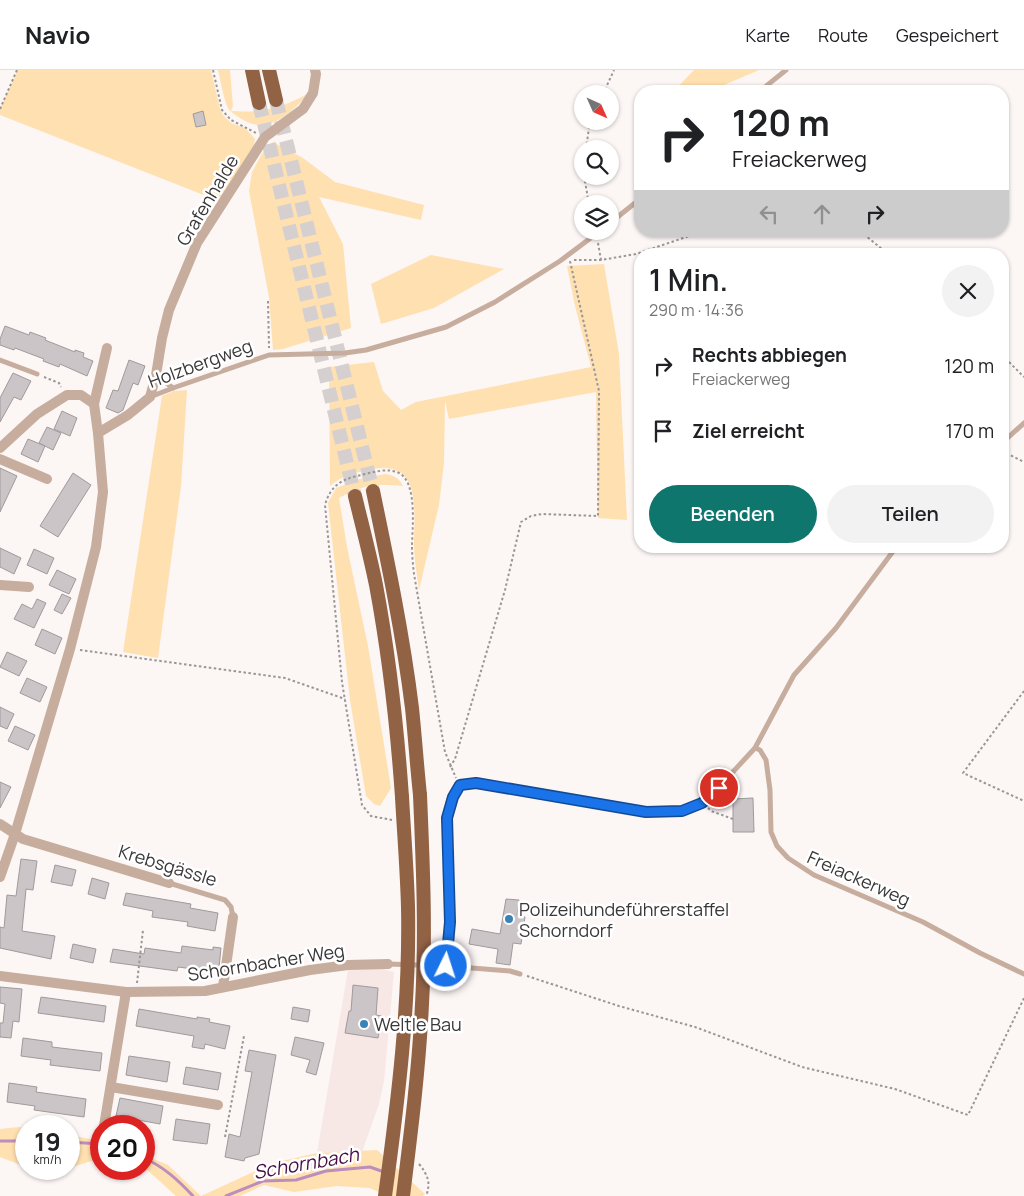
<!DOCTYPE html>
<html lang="de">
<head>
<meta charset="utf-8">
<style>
	:root { --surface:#fff; --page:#f2f2f2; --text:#202124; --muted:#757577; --line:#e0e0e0; --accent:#0f766e }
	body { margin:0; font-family:Manrope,sans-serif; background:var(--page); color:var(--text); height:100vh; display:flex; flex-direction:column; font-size:19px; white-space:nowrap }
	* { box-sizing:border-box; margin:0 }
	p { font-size:16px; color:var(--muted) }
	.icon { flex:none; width:28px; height:28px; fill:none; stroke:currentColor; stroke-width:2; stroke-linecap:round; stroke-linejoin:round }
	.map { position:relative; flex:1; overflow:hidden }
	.drawer { position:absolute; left:634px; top:178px; width:375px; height:305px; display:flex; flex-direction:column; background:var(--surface); border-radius:20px; box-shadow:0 1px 4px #0004 }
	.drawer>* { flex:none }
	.top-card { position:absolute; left:634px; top:15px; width:375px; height:152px; border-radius:20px; box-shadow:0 1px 4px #0004; background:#fff; color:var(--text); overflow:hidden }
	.needle { width:32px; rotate:135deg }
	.buttons { position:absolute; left:574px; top:15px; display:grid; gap:10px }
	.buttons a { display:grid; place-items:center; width:45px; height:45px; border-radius:50%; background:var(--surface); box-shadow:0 1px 4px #0004; font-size:25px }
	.speed { position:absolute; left:15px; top:1045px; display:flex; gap:10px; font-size:25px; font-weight:700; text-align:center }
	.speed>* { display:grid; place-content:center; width:65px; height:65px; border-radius:50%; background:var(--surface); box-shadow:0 1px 4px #0004; line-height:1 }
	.speed small { font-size:12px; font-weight:400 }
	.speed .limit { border:8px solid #d22; background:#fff; color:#111 }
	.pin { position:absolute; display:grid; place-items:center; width:42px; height:42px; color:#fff; margin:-21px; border:2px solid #fff; border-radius:50%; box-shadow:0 1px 5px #0007 }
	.me { position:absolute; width:55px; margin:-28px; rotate:4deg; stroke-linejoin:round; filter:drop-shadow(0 0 4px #0008) }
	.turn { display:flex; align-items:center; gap:18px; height:105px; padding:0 15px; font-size:22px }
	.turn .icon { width:65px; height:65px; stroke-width:2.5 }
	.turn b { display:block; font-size:35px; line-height:42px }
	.lanes { display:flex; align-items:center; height:48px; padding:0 15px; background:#0003; justify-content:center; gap:25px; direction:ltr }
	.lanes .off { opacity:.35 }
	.round { display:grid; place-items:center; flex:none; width:52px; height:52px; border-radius:26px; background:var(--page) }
	.summary { display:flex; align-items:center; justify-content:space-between; height:85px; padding:0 15px }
	h1 { font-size:30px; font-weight:600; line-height:38px }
	.primary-button { display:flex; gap:10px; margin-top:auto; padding:10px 15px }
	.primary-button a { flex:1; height:58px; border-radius:30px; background:var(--accent); color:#fff; font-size:20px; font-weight:600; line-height:58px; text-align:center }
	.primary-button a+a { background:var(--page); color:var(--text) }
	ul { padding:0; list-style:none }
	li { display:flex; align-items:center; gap:15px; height:65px; padding:0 15px }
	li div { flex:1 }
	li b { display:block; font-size:19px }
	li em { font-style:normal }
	header { display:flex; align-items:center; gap:30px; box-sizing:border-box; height:70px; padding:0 25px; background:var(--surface); border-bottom:1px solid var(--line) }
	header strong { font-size:24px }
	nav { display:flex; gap:28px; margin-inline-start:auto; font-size:18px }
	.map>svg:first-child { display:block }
</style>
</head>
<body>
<header>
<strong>Navio</strong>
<nav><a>Karte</a><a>Route</a><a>Gespeichert</a></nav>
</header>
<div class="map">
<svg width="1024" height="1126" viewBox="0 0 1024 1126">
	<rect width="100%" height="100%" fill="#fcf6f5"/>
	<path fill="#f7e8e6" d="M379,898l15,4 -10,109 -5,23 -17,48 -45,1 31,-183z"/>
	<g fill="#ffe0b0">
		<path d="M18,0h193l9,39 3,6 8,8 14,5 10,11 -1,6 -35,56 -219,-86v-6z"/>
		<path d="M218,0h12l3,36 -2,5c32,2 51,-3 78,-18 -18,20 -41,44 -69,25 -4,-3 -9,-5 -12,-10 -5,-11 -7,-26 -10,-38z"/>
		<path d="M694,0h65l-49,21h-36z"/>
		<path d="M273,72l30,16 32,24 89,23 -3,15 -102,-23 24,47 8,84 -68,21 -10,1 -4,-53 -20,-106 3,-19 12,-22z"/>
		<path d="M431,185l73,14 -70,39 -53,16 -10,-40z"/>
		<path d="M604,194l15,90 8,166 -29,-2 -2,-126 -147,27 -4,-18 -1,62 -5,42 -20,85c-2,-16 -5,-31 -5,-47 0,-32 8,-83 -41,-74 -16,3 -31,6 -43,17l-1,-119 45,-5 9,29 18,19 15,-8 175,-35 -16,-61 -8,-40z"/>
		<path d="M187,320l-6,96 -23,172 -35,-6 39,-256 12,-5z"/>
		<path d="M385,404c9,1 14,4 18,12 -30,-2 -37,-2 -64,12l8,49 21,99 23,142 -11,18 -6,-2 -8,-8 -16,-96 -22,-197 8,-15 23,-9z"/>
		<path d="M19,1057l7,1v39l-26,-10v-28z"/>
		<path d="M69,1065l32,6v17l-32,10z"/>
		<path d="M377,1080l48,44 -2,2h-36l-17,-8 -33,-2 -43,6 -30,-7 -24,11h-64l-32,-29v-12l24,10 33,31 72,-33 44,-10z"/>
	</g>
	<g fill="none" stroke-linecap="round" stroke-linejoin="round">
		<g stroke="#bc8ebb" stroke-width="3">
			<path d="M0,1071h26"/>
			<path d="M69,1072l32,2"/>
			<path d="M144,1088c20,9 34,22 49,38"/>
			<path d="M226,1126l37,-15 33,-1 30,-9 44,-4 14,5"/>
		</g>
	</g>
	<g fill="#cbc5c7" stroke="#9f9a9c">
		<path d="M203,41l3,14 -10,2 -3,-13z"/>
		<path d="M5,256l24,9 1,-3 16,6 -1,2 30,12v-2l9,3 -1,4 10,4 -6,15 -27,-12 -1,3 -16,-6 1,-2 -29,-11 -1,2 -14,-5v-6z"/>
		<path d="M129,290l16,6 -7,19 -5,-2 -10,27 -5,3 -12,-5 7,-18 5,1z"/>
		<path d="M13,303l18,8 -10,19 -7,-3 -14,25v-24z"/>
		<path d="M62,341l15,7 -7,18 -16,-7z"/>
		<path d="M47,357l14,6 -8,17 -14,-7z"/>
		<path d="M28,369l17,7 -7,16 -17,-8z"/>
		<path d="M0,398l17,8 -17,36z"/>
		<path d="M73,403l18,12 -33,52 -18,-11z"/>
		<path d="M0,478l21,10 -7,16 -14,-7z"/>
		<path d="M34,479l20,9 -7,16 -20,-9z"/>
		<path d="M57,500l19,9 -7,15 -20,-9z"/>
		<path d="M62,524l9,4 -9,16 -8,-4z"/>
		<path d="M37,529l9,4 -12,25 -20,-9 8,-15 10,5z"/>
		<path d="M42,559l20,9 -7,16 -20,-9z"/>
		<path d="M7,582l20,9 -8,15 -19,-9z"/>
		<path d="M27,608l20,9 -7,15 -20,-9z"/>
		<path d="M0,637l14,7 -7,15 -7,-3z"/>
		<path d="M15,656l20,9 -7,15 -20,-9z"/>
		<path d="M0,712l11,5 -11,21z"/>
		<path d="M753,728l1,34h-21v-33z"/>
		<path d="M21,789l16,2 -4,29 -7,-1 -4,42 33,5 -4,23 -51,-11v-21l4,1 3,-33 9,1z"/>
		<path d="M55,795l21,5 -4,16 -21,-4z"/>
		<path d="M92,808l17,5 -4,16 -17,-5z"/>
		<path d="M126,823l65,11 -1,4 28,5 -3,18 -28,-5 1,-4 -36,-5 1,-6 -30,-6z"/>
		<path d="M506,829l13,1 -2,15 8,2 -4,27 -8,-1 -3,22 -14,-2 2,-14 -29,-5 3,-15 28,5z"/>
		<path d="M73,874l23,5 -3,14 -23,-5z"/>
		<path d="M182,876l31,4v-3l8,1 -2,20 -10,-1v4l-31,-4 -1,4 -67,-9 3,-13 31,5 1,-6 36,5z"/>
		<path d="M353,915l25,3 -2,27 6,1 -4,22 -33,-5 4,-22h2z"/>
		<path d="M0,917l22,2 -3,33 -6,-1 -2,17 -11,-1v-14h3l2,-19 -5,-1z"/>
		<path d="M41,927l65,9 -2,16 -66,-9z"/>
		<path d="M293,937l17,3 -2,12 -17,-3z"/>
		<path d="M139,939l58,10v-2l13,2 -1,3 21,4 -5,23 -20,-5 -1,5 -12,-2 2,-11 -58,-10z"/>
		<path d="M295,967l29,6 -8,32 -10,-3 4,-12 -19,-5z"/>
		<path d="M23,968l29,4v5l50,6 -2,18 -50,-6 1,-5 -30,-4z"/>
		<path d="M249,980l27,5 -17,99 -14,4 -1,3 -19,-4 4,-23 11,3 12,-65 -7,-1z"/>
		<path d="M129,986l41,6 -3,20 -41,-7z"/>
		<path d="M186,997l35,6 -3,17 -35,-6z"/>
		<path d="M9,1013l28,4 -1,5 50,7 -2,18 -50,-7 1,-4 -28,-4z"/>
		<path d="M120,1028l43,8 -3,18 -44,-8z"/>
		<path d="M176,1049l34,5 -3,20 -34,-4z"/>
	</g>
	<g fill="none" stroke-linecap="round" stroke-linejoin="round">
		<g stroke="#d5d0cf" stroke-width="14" stroke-dasharray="14 7" stroke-linecap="butt">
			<path d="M276,30l97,391"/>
			<path d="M259,33l96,393"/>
		</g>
		<g stroke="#9a9696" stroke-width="2" stroke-dasharray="2.5 2.5" stroke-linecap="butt">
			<path d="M213,0l9,40 9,10 25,13"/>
			<path d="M603,24l11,-24"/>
			<path d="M0,39l17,-39"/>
			<path d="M586,79l4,-28"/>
			<path d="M584,106l5,28"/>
			<path d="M860,161l28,23"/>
			<path d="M598,173l3,17"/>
			<path d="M574,190h27l35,-6 68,-23"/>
			<path d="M268,231l1,47"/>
			<path d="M1002,285l22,22"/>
			<path d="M44,307l15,6 2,4"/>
			<path d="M1002,381l22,11"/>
			<path d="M80,580l205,28 60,21"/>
			<path d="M1024,621l-61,82 61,28"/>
			<path d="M450,697l5,-8 50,-169 16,-68 10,-6 11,-2 56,2 1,-125 -29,-130"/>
			<path d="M708,738l3,3 22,8"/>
			<path d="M392,750l-21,-4 -9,-11 -20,-123 -17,-177c5,-18 15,-25 32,-29 13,-3 30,-9 42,-3 19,10 13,56 13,74 0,9 1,18 2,27l31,178 11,26"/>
			<path d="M527,906l92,30 76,21 107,40 93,22 73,26 56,-117"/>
			<path d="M137,913l6,-53"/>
			<path d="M225,1067l19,-101"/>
			<path d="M419,1094c9,11 12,19 7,32"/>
		</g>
		<g stroke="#c7ad9e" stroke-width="5">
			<path d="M760,21l26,-21"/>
			<path d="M610,153l30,-24"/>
			<path d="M0,290l37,14"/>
			<path d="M156,305l17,13"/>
			<path d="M150,327l23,-9 96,-33 76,-2 21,-3 80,-23 49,-25 65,-41 40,-30"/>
			<path d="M1002,373l22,-20"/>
			<path d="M755,678l5,2 6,10 4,30 1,42 6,14 11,12 26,17 109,47 57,31 44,21"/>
			<path d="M169,813l56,17 6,7 2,10"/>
			<path d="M388,894l58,2 4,-44 -3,-104 6,-21 7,-12 16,-2 170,29 35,-1 21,-8 17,-16 36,-39 39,-73 42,-47 61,-82"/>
			<path d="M446,896l64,5 10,3"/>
		</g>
		<g stroke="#c7ad9e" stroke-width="10">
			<path d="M94,334l13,-56"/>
			<path d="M0,378l37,-34 30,-19h14l13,9 4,29"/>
			<path d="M0,389l47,20"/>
			<path d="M0,515l29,2"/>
			<path d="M0,754l23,15 146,44"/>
			<path d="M0,807l15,-43 55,-185 26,-102 7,-55 -5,-59 30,-18 22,-18 6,-22 6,-37 7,-28 28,-67 68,-106 38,-28 10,-16 3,-19 -1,-4"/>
			<path d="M0,906l126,16 79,-1 105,-21 38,-5 40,-1"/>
			<path d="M223,917l10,-70"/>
			<path d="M111,1017l107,18"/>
			<path d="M104,1056l22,-134"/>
		</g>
		<g stroke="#926245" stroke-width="14">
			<path d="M252,0l7,33"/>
			<path d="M269,0l7,30"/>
			<path d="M373,421c15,72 30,144 39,217 3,29 5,59 8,87"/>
			<path d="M355,426c7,29 15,59 21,89 13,70 21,140 26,212"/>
		</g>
		<g stroke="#926245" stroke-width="14">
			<path d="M385,1126c13,-95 25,-192 23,-289 -1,-37 -4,-74 -6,-110"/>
			<path d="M403,1126c8,-64 16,-128 19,-192 4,-70 1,-139 -2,-209"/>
		</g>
	</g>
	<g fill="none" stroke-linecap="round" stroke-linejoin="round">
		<g stroke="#114b97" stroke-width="12">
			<path id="route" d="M446,896l4,-44 -3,-104 6,-21 7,-12 16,-2 170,29 36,-1 20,-8 17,-15"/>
		</g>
		<use href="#route" stroke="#1a73e8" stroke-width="9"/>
	</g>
	<g fill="#3a83b7" stroke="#fff" stroke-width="2">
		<circle cx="509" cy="849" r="5"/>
		<circle cx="364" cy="954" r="5"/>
	</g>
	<g text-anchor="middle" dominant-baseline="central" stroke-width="5" stroke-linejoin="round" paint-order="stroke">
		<g font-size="18" fill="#393737" stroke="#fff">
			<text transform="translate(207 130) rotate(-59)">Grafenhalde</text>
			<text transform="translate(200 293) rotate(-20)">Holzbergweg</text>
			<text transform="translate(168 795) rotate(17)">Krebsgässle</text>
			<text transform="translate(859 808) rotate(24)">Freiackerweg</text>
			<text transform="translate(266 892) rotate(-9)">Schornbacher Weg</text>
		</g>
		<g font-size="18" fill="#393737" stroke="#fff" text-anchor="start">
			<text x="519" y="839">Polizeihundeführerstaffel<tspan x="519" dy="21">Schorndorf</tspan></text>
			<text x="374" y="954">Weltle Bau</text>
		</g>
		<g font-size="19" font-style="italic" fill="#450d46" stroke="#fff">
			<text transform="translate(306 1093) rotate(-10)">Schornbach</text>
		</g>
	</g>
</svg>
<div class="buttons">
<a><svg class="needle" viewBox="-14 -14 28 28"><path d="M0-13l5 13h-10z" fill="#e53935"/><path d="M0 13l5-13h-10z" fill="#757577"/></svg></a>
<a><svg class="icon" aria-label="search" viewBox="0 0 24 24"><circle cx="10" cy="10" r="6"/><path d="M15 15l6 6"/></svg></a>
<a><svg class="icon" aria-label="layers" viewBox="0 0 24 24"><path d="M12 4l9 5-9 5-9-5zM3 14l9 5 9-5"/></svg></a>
</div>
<div class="speed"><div>19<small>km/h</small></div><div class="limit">20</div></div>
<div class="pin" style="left:719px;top:718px;background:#d93025"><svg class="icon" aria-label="arrive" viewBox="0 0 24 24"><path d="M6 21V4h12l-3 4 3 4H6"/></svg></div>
<svg class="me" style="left:446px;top:896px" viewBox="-20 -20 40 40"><circle r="17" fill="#1a73e8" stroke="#fff" stroke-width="3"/><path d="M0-11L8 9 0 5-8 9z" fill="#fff"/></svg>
<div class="top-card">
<div class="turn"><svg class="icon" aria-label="right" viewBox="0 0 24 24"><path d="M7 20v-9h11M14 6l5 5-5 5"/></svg><div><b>120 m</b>Freiackerweg</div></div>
<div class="lanes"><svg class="icon off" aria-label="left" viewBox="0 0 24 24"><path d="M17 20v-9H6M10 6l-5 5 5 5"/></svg><svg class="icon off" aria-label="ahead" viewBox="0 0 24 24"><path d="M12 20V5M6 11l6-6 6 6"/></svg><svg class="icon" aria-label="right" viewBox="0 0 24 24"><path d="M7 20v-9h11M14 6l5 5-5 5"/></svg></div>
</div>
<section class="drawer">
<div class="summary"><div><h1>1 Min.</h1><p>290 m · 14:36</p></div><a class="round"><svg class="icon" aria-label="close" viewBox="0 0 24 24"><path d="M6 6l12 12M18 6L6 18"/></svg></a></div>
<ul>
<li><svg class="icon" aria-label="right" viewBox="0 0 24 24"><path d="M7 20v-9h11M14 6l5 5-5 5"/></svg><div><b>Rechts abbiegen</b><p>Freiackerweg</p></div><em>120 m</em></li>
<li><svg class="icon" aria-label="arrive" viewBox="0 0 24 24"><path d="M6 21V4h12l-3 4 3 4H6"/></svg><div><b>Ziel erreicht</b></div><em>170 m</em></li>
</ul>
<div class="primary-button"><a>Beenden</a><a>Teilen</a></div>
</section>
</div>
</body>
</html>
